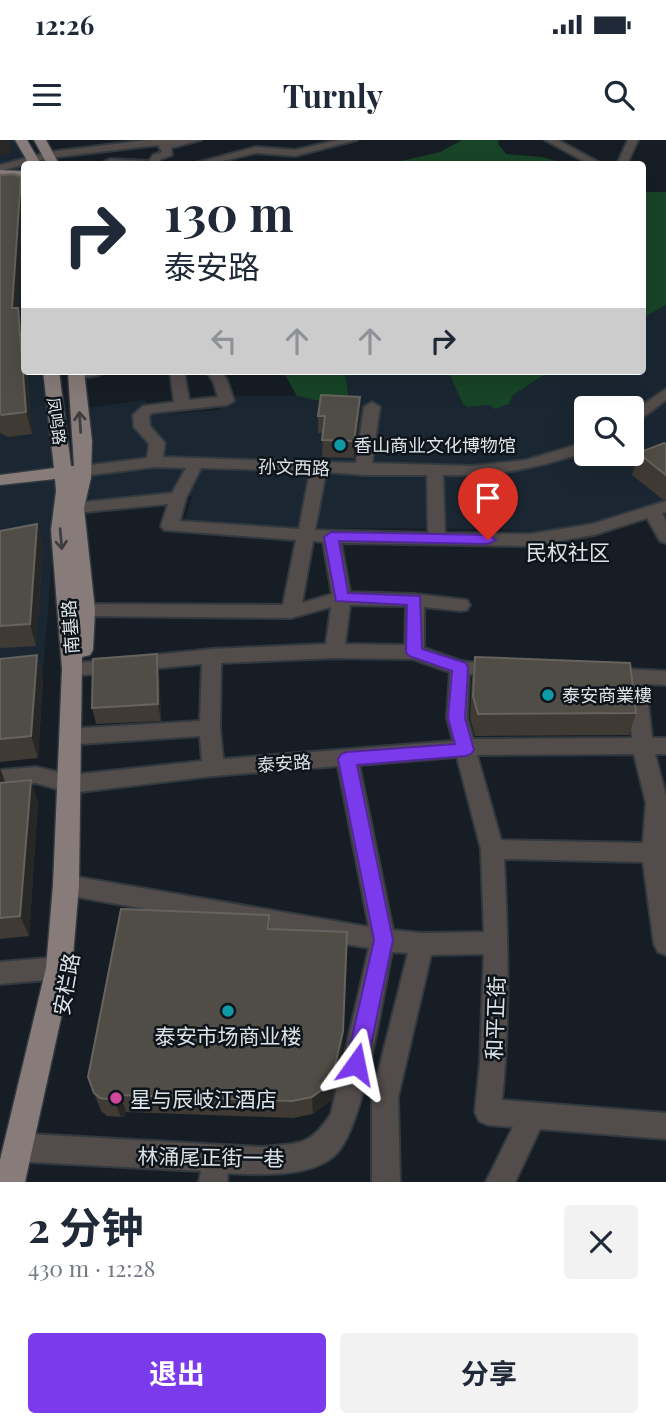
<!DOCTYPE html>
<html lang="zh">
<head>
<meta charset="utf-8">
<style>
	:root { --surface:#fff; --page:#f2f2f3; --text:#1f2937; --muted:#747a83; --accent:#7c3aed }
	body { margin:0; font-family:"Playfair Display","Noto Sans SC",serif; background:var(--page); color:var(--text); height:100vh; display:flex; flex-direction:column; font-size:26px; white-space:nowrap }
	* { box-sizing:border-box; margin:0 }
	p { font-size:23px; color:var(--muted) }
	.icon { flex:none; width:38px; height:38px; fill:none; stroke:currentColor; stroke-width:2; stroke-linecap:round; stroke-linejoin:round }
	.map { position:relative; height:1042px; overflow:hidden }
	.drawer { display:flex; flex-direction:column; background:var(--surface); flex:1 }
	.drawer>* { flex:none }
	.hud { position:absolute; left:21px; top:21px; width:625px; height:214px; border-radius:7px; box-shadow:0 7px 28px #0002; background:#fff; color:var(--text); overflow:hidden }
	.controls { position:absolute; left:574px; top:256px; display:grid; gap:14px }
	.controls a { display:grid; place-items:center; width:70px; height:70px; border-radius:7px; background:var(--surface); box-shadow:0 7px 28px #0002; font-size:35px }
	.pin { position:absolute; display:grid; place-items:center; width:60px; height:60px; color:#fff; margin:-72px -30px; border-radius:50% 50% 50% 0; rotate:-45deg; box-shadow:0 0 7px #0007 }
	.pin .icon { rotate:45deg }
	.me { position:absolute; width:77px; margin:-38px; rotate:12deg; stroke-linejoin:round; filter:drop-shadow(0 0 5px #0008) }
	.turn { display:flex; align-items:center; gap:24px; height:147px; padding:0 28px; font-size:32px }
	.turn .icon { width:91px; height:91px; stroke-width:2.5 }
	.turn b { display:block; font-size:49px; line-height:60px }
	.lanes { display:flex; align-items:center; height:66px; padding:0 28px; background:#0003; justify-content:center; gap:35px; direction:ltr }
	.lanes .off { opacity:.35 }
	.round { display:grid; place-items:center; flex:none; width:74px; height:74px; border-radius:7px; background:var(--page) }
	.overview { display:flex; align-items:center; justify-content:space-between; height:119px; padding:0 28px }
	h1 { font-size:42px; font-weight:700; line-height:52px }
	.action { display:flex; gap:14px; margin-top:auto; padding:14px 28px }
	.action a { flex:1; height:80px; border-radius:7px; background:var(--accent); color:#fff; font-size:28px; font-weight:700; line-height:80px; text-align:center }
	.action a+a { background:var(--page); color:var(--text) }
	.status { display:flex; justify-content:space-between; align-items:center; height:49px; padding:0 35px; background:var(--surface); direction:ltr }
	.status svg { height:19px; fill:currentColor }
	header { display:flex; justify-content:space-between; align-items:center; height:91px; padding:0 28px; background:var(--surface); font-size:32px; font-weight:700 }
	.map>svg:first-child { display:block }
</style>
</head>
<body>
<div class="status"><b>12:26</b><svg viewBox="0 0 49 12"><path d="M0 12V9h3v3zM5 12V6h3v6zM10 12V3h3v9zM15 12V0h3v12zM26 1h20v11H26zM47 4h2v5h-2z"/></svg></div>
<header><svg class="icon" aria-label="menu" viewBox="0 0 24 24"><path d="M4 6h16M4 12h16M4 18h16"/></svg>Turnly<svg class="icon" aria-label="search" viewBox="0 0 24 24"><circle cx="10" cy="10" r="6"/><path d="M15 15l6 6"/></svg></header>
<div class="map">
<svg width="666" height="1042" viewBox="0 0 666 1042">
	<rect width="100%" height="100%" fill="#161d24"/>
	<g fill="#1a2732" fill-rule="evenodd">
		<path d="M0,0h17l11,24h-4v207h16l14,76 3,50 -14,174 -43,4z"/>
		<path d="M666,165v206l-87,27 -85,-9 -311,-2 9,-31 -103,10v-98l56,-8 9,15 65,-5 17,-14h61l46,10 6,-7 -4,-26 3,-2h100l15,33 4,3 23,-2 23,-10 37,-24h92v-47l4,-8zM586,268h46v45h-46z"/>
	</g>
	<g fill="#184427">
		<path d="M462,0h37l-1,4 8,10 36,3 25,7h-179l52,-12z"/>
		<path d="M642,52h24v113l-20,11 -4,8z"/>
		<path d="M283,231h65l-3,2 4,26 -6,7 -46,-10z"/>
		<path d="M448,231h102l-37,24 -4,9 -14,5 -5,-4 -23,2 -4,-3z"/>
	</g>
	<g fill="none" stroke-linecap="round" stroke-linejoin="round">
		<g stroke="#32393f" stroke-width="4">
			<g id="minor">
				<path d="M148,0h53l-30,8 1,7 -11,4 -3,5h-51l-3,-2 6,-3 39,2 4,-6 9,-3 -4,-7 -109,13 -49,13v-6l49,-13z"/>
				<path d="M338,0h19l-62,16 -39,-3 -46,11h-18l64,-17 39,3z"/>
				<path d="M545,0h13l44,24h-13z"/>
				<path d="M628,0h10l-11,24h-10z"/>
				<path d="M71,231h34c-7,7 -24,7 -33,5z"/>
				<path d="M170,231h14l5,29 29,-3 -5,-16 -7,-10h15l6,9 7,21 -7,4 -75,8 -3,3 1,10 15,17 -2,14 193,6 8,-56 8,-5 8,5 -8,56 100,3 54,-6 60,-18v10c-50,16 -89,25 -143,23l2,58 85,1 62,-10 74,-23v11l-4,1 4,8v22l-6,-2 -13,-23 -53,17 -64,11 -189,-3 9,49 65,2 52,6 3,5 -3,5 -6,1 -37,-4v41l37,13 16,2 3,5 -3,5 -8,2 -2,43 6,21 159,-1 -6,-55 -28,-3 -3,-5 3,-5 7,-2 61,3v14l-20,-1 6,54h14v16h-11l11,42v159l-8,-3 -4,-8 -11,-82 -139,-3c4,80 6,161 -2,241l164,13v26l-126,-10 -25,53h-29l27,-55 -25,-2 -9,-4 -4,-9 5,-49 4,-109 -53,1 -33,142 2,85h-28v-85l36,-144 -16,-1c-10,46 -27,170 -55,201 -23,25 -78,22 -109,20l-1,9h-28l2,-11 -171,-9 -10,-4 -4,-10 4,-10 10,-4 232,13c38,-4 47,0 69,-33l38,-166 -292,-51 -8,-3 -3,-7 3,-7 8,-3 292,50 -31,-161 -125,10 -142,17 -35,-10 -36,5v-18l36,-3 35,8 131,-14 -2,-25 -119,8 -7,-2 -3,-6 3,-6 7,-2 119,-7 2,-57 -119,11 -7,-2 -3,-5 3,-5 136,-14 114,-5 5,-37 -40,11 -206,-2 -7,-1 -2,-5 2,-5 7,-1 198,1 13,-65 -132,-10 -3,-4 7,-22 -93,9 -8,-5 8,-5 97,-10 14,-25 -31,-1 -72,9 -8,-5 8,-5 64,-8 2,-14 -15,-17 -1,-12 10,-9 31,-4zM201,328l109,3 -11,58 -119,-8 6,-23zM326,332l37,3h64l1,58 -113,-3zM313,401l10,1 9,52 -30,9zM350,465l56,1 -1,39 -60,-1zM334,518l79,1 37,13 -3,46 6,23 -230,18 -3,-31 1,-65zM634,614l12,49 -3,40 -142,-3 -24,-85zM457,617l24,92 3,83 -62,1 -29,-3 -34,-165z"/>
				<path d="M666,249v11l-29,22 -5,2v-12z"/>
				<path d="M59,817l9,3 3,8 -3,8 -9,3 -59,5v-22z"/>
			</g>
		</g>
		<g stroke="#32393f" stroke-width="3">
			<g id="major">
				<path d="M15,0h12l14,24h-12z"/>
				<path d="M34,0h12l13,24h-12z"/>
				<path d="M0,30l24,1v8l-24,-1z"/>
				<path d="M43,231h16l12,95h3l-6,-95h16l8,70 -1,37 -7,30 11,102 -2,40 -3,5 -8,2 -3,228 -7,83 -47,214h-25v-22l46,-192 7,-83 9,-216 -11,-139 5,-39 -1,-12 -55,6v-10l54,-7z"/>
			</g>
		</g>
		<use href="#minor" fill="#524c4b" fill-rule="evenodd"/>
		<use href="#major" fill="#887c7a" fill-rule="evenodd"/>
	</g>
	<g fill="#3f3a33">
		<path d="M0,35l21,2 3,16 -6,115 5,21 9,105 -24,3 -8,-4z"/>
		<path d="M360,273l-6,45 -32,-1 1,-24h-5v-17z"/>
		<path d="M666,304v55h-4l-30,-24 6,-22z"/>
		<path d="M37,384l6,22 -7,100 -36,2v-117z"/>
		<path d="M37,515l6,23 -5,80 -38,4v-103z"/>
		<path d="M475,517l161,56 -7,22 -154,1 -5,-18 2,-39z"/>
		<path d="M159,531l2,50 -65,3 -4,-16z"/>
		<path d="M0,628l5,14 33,19 -9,135 -29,3z"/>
		<path d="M269,775l1,14 73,120 -11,51 -19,14 -20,4 -167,-6 -1,4 -4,1 -14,-1 -6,-5 -7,-18z"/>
	</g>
	<g fill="#272725">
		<path d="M0,0h9l3,13 -12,2z"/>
		<path d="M21,37l3,16v13l-6,102 5,21 1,22v20h2l6,63 -6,-22 -14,-104z"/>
		<path d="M360,257v16l-6,45v-17z"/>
		<path d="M37,384l6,22 -7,100 -6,-22z"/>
		<path d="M157,514l2,17 2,50 -3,-17z"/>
		<path d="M37,515l6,23 -5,80 -7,-22z"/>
		<path d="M0,628l8,22 -8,-3z"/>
		<path d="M31,640l7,21 -9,135 -9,-20z"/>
		<path d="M347,792l-4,117 -11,51 -19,14 -1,-17z"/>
		<path d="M120,955l6,17 -1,4 -4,1 -7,-17z"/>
	</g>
	<g fill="#504c46" stroke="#66635f" stroke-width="2">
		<path d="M14,34l7,3 -9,131h6l8,104 -24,3 -2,-1v-239z"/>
		<path d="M321,255l39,2 -6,44 -32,-1 3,-24h-7z"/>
		<path d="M664,303l2,1v31l-28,-22z"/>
		<path d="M37,384l-7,100 -30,2v-95z"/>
		<path d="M157,514l1,50 -66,4 1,-49z"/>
		<path d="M37,515l-6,81 -31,3v-80z"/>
		<path d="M475,517l155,6 6,50 -158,1 -5,-18z"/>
		<path d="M31,640l-11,136 -20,2v-135z"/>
		<path d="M121,769l148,6 -1,14 79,3 -4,99 -12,52 -19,14 -20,4 -172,-6 -1,4 -5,1 -14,-2 -6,-5 -6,-16z"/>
	</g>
	<defs><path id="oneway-shaft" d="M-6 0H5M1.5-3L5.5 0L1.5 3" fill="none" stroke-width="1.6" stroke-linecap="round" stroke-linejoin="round" transform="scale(1.75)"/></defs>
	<g stroke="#3e3e40">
		<use href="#oneway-shaft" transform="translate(80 282) rotate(-94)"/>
		<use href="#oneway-shaft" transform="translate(61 399) rotate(85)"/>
	</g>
	<path fill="#7c3aed" stroke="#51269a" stroke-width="2" d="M331,392l157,3 8,5 -8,4 -149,-3 9,52 72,3 2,53 44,14 2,5 -3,50 9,32 -3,4 -6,2 -108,9 36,175 -26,124 -3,8 -8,3 -7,-3 -3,-8 28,-124 -36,-181 3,-5 6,-2 108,-8 -7,-26 4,-47 -43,-15 -3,-4 1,-47 -71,-4 -12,-64z"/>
	<g fill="#0f9aa8" stroke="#0d141a" stroke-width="2.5">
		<circle cx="340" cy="305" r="7"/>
		<circle cx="548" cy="555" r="7"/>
		<circle cx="228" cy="871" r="7"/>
	</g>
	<circle fill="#d1479c" stroke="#0d141a" stroke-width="2.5" cx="116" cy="958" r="7"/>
	<g text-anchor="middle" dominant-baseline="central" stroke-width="5" stroke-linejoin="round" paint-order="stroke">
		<g font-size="16" fill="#dde2e7" stroke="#0d141a">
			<text transform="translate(57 281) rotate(82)">凤鸣路</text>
		</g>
		<g font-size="18" fill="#dde2e7" stroke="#0d141a" text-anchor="start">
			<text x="354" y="305">香山商业文化博物馆</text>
			<text x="562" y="555">泰安商業樓</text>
		</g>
		<g font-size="18" fill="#dde2e7" stroke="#0d141a">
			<text transform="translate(294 327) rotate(2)">孙文西路</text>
			<text transform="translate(70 487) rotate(-94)">南基路</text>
			<text transform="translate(284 623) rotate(-4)">泰安路</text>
		</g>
		<g font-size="21" fill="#dde2e7" stroke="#0d141a">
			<text x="568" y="411">民权社区</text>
		</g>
		<g font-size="21" fill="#dde2e7" stroke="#0d141a">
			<text transform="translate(65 844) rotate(-80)">安栏路</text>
			<text transform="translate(494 878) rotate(-88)">和平正街</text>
			<text transform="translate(211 1016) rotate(1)">林涌尾正街一巷</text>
		</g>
		<g font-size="21" fill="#dde2e7" stroke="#0d141a">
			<text x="228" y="895">泰安市场商业楼</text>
			<text x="130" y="958" text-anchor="start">星与辰岐江酒店</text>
		</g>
	</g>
</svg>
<div class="controls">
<a><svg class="icon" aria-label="search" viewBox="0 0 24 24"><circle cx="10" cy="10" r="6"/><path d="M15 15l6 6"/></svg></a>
</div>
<div class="pin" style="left:488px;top:400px;background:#d93025"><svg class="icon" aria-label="arrive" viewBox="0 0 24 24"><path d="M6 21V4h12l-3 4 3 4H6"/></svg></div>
<svg class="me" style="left:356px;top:924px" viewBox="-20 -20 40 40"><path d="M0-17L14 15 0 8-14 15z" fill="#7c3aed" stroke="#fff" stroke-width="4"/></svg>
<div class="hud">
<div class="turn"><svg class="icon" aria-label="right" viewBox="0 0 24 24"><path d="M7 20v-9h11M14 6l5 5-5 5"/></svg><div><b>130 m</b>泰安路</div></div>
<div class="lanes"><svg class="icon off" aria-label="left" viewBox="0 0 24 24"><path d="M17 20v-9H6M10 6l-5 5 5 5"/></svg><svg class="icon off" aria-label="ahead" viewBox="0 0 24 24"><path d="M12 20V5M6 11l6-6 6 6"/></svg><svg class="icon off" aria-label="ahead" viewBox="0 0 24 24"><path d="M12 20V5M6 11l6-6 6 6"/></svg><svg class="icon" aria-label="right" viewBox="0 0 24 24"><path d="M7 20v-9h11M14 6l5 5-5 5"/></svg></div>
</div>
</div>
<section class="drawer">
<div class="overview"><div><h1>2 分钟</h1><p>430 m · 12:28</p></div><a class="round"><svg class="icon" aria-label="close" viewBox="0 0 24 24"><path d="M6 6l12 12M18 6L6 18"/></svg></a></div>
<div class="action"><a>退出</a><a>分享</a></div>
</section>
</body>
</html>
